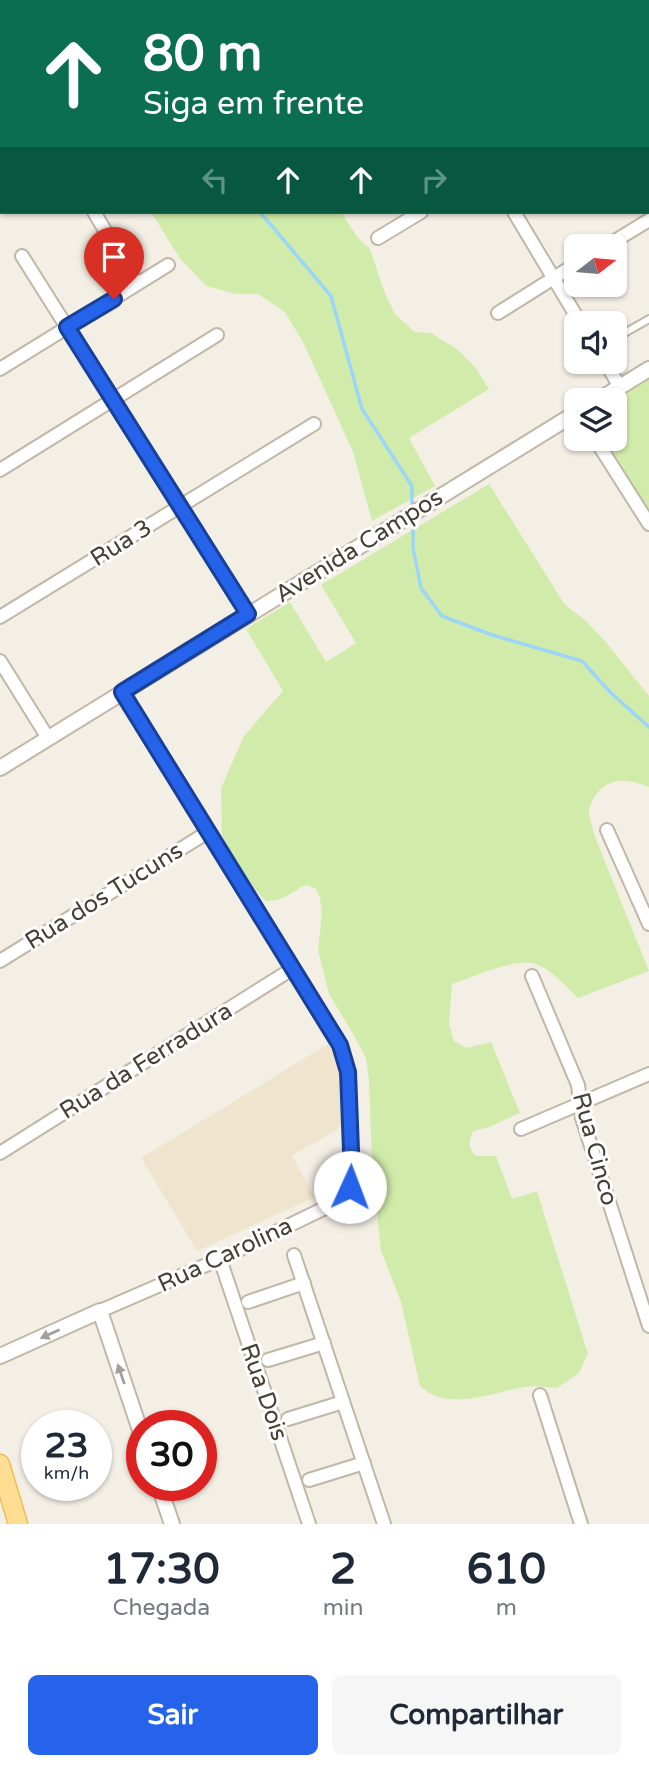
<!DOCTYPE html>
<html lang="pt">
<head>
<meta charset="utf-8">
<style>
	:root { --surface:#fff; --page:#f6f6f7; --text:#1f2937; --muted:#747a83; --accent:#2563eb }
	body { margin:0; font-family:"Varela Round",sans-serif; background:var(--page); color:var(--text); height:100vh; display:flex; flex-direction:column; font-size:26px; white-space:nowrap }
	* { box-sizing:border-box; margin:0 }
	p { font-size:23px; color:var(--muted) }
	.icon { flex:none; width:38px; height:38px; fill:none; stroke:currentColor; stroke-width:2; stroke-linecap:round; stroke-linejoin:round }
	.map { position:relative; height:1524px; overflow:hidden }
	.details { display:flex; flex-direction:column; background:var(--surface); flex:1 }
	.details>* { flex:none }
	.hud { position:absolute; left:0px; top:0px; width:649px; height:214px; box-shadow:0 2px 5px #0004; background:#0b6e4f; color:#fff; overflow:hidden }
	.needle { width:46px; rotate:74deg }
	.tools { position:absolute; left:564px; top:234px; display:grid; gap:14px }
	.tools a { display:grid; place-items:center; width:63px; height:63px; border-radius:10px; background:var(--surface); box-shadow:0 2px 5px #0004; font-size:35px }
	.speed { position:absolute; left:21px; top:1410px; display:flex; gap:14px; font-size:35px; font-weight:700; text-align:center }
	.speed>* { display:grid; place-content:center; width:91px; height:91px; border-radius:50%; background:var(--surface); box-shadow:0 2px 5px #0004; line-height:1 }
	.speed small { font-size:18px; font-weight:400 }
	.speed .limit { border:10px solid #d22; background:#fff; color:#111 }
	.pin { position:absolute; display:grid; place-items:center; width:60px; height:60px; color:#fff; margin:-72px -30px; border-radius:50% 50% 50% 0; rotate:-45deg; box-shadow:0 0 7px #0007 }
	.pin .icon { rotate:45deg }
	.me { position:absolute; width:77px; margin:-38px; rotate:2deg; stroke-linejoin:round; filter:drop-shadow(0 0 5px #0008) }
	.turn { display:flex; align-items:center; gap:24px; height:147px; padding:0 28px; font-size:32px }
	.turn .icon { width:91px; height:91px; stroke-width:2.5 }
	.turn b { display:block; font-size:49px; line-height:60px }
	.lanes { display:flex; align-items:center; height:66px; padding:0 28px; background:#0003; justify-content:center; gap:35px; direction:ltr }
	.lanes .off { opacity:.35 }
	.eta { display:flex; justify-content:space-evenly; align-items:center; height:119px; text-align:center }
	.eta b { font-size:42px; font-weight:700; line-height:49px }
	.primary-button { display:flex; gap:14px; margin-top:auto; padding:14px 28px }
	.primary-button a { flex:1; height:80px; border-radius:10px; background:var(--accent); color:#fff; font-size:28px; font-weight:700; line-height:80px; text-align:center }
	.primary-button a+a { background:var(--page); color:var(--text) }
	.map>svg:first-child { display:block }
</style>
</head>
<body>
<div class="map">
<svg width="649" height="1524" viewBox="0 0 649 1524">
	<rect width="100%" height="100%" fill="#f4efe5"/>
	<path fill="#efe4ce" d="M328,1044l10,16 3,67 -49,29 23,41 -118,54 -56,-93z"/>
	<g fill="#d1ecaa">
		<path d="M151,212h190l17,26 12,11 14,42 11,23 20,18 16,1 26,16 18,18 14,22 -80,49 26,48 -63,35 -19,-69 -49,-108 -19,-32 -27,-18h-22l-30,-8 -27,-29z"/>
		<path d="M649,377v140l-49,-78h14v-38h-4z"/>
		<path d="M489,484l76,121 20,15 20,21 44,55v91c-18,-7 -36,-11 -51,5 -4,5 -9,13 -9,20 0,7 4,15 5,22l55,137 -71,27c-12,-11 -26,-28 -42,-34 -21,-7 -63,13 -84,20l-3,40 5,17 12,7 25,-6 29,71 -31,14 -16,4c-4,10 -6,17 3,25h20l16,43 25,-8 51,163 -9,19 -22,15c-10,-1 -22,-3 -32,-1 -34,5 -75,26 -105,-1l-19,-84 -20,-51 -9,-86 -3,-85 -3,-22 -14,-26 -23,-38 -11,-44 4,-37 -2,-15 -5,-10 -9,-3c-16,7 -21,16 -40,16l-23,-24 -21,-42 -1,-47 23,-52 39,-45 -37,-62 44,-27 36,60 30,-19 -35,-58z"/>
	</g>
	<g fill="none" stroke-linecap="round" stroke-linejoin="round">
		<g stroke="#9cd5f7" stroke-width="3.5">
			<path d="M106,0l1,2"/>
			<path d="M260,212l71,84 31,113 50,77v17"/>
			<path d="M413,527v21l8,40 21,28 50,19 90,26 29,32 38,34"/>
		</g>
		<g stroke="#c1b7a7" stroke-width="10">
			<path id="service" d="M614,339l35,-20"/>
		</g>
		<g stroke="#c1b7a7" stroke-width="16">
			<g id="minor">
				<path d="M595,2h10"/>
				<path d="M648,69l1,3"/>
				<path d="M94,212l43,72"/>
				<path d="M514,212l67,112"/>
				<path d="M378,238l43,-26"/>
				<path d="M605,247l44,-27"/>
				<path d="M22,256l226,358"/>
				<path d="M498,313l78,-49"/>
				<path d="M605,362l15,25"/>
				<path d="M0,369l168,-104"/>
				<path d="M595,439l54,85"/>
				<path d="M0,470l217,-135"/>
				<path d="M0,617l314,-193"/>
				<path d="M0,661l48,77"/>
				<path d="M607,830l42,94"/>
				<path d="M0,961l208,-129"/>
				<path d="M532,976l46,109 4,33 67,208"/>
				<path d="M521,1129l128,-55"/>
				<path d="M0,1153l292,-184"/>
				<path d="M294,1255l90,269"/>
				<path d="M220,1259l89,265"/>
				<path d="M248,1302l56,-19"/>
				<path d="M100,1311l120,-52 109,-53 16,-10 7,-19 -4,-105 -8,-27 -218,-353"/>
				<path d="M268,1360l56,-17"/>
				<path d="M540,1395l41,129"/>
				<path d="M288,1419l55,-17"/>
				<path d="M309,1480l55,-17"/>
			</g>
		</g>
		<g stroke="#c1b7a7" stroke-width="18">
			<g id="tertiary">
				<path d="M597,401l52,-32"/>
				<path d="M0,768l576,-355"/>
				<path d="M0,1356l100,-45 42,125"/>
				<path d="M159,1486l13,38"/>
			</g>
		</g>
		<g stroke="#eebc59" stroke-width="21">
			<path id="primary" d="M0,1464l18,60"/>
		</g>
		<use href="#service" stroke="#fff" stroke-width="6"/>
		<use href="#minor" stroke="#fff" stroke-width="12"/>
		<use href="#tertiary" stroke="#fff" stroke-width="14"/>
		<use href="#primary" stroke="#ffdd93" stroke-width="18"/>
	</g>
	<defs><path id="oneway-solid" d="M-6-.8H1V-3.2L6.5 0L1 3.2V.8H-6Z" transform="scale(1.75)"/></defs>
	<g fill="#a39f9a">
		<use href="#oneway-solid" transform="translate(50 1334) rotate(156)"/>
		<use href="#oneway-solid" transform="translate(121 1374) rotate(-109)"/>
	</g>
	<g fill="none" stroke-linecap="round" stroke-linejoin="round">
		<g stroke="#184099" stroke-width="18">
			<path id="route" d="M114,299l-47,28 181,287 -126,78 218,353 8,27 4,105 -2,10"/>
		</g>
		<use href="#route" stroke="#2563eb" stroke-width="12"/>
	</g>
	<g text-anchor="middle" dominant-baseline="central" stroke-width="6" stroke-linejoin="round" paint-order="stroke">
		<g font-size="24" fill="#473f34" stroke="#fff">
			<text transform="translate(121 543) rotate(-32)">Rua 3</text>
			<text transform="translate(359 546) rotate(-32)">Avenida Campos</text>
			<text transform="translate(104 896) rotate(-32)">Rua dos Tucuns</text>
			<text transform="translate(146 1061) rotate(-32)">Rua da Ferradura</text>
			<text transform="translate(595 1149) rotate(75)">Rua Cinco</text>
			<text transform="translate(225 1255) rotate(-25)">Rua Carolina</text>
			<text transform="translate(264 1392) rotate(71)">Rua Dois</text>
		</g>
	</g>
</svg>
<div class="tools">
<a><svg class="needle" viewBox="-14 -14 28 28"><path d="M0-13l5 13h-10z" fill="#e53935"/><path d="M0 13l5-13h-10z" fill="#747a83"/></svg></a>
<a><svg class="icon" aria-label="sound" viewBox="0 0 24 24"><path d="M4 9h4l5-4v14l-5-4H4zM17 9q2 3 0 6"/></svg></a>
<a><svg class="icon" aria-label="layers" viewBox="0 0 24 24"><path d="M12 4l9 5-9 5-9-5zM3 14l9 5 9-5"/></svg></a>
</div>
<div class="speed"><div>23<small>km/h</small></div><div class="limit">30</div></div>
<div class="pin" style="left:114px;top:299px;background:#d93025"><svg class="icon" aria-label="arrive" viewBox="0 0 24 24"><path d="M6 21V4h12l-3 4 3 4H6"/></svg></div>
<svg class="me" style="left:350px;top:1187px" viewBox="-20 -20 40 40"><circle r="19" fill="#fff"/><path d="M0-13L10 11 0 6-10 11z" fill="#2563eb"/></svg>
<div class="hud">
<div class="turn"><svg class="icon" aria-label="ahead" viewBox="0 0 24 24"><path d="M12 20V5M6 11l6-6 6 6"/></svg><div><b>80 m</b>Siga em frente</div></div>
<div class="lanes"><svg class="icon off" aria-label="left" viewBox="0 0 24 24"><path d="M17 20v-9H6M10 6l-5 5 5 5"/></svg><svg class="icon" aria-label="ahead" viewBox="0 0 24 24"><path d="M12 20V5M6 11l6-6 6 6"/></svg><svg class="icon" aria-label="ahead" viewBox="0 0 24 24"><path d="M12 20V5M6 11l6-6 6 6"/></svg><svg class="icon off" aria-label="right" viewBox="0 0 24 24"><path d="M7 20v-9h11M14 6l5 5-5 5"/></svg></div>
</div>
</div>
<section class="details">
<div class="eta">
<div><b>17:30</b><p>Chegada</p></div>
<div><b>2</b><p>min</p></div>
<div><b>610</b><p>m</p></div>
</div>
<div class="primary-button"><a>Sair</a><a>Compartilhar</a></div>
</section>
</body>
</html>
